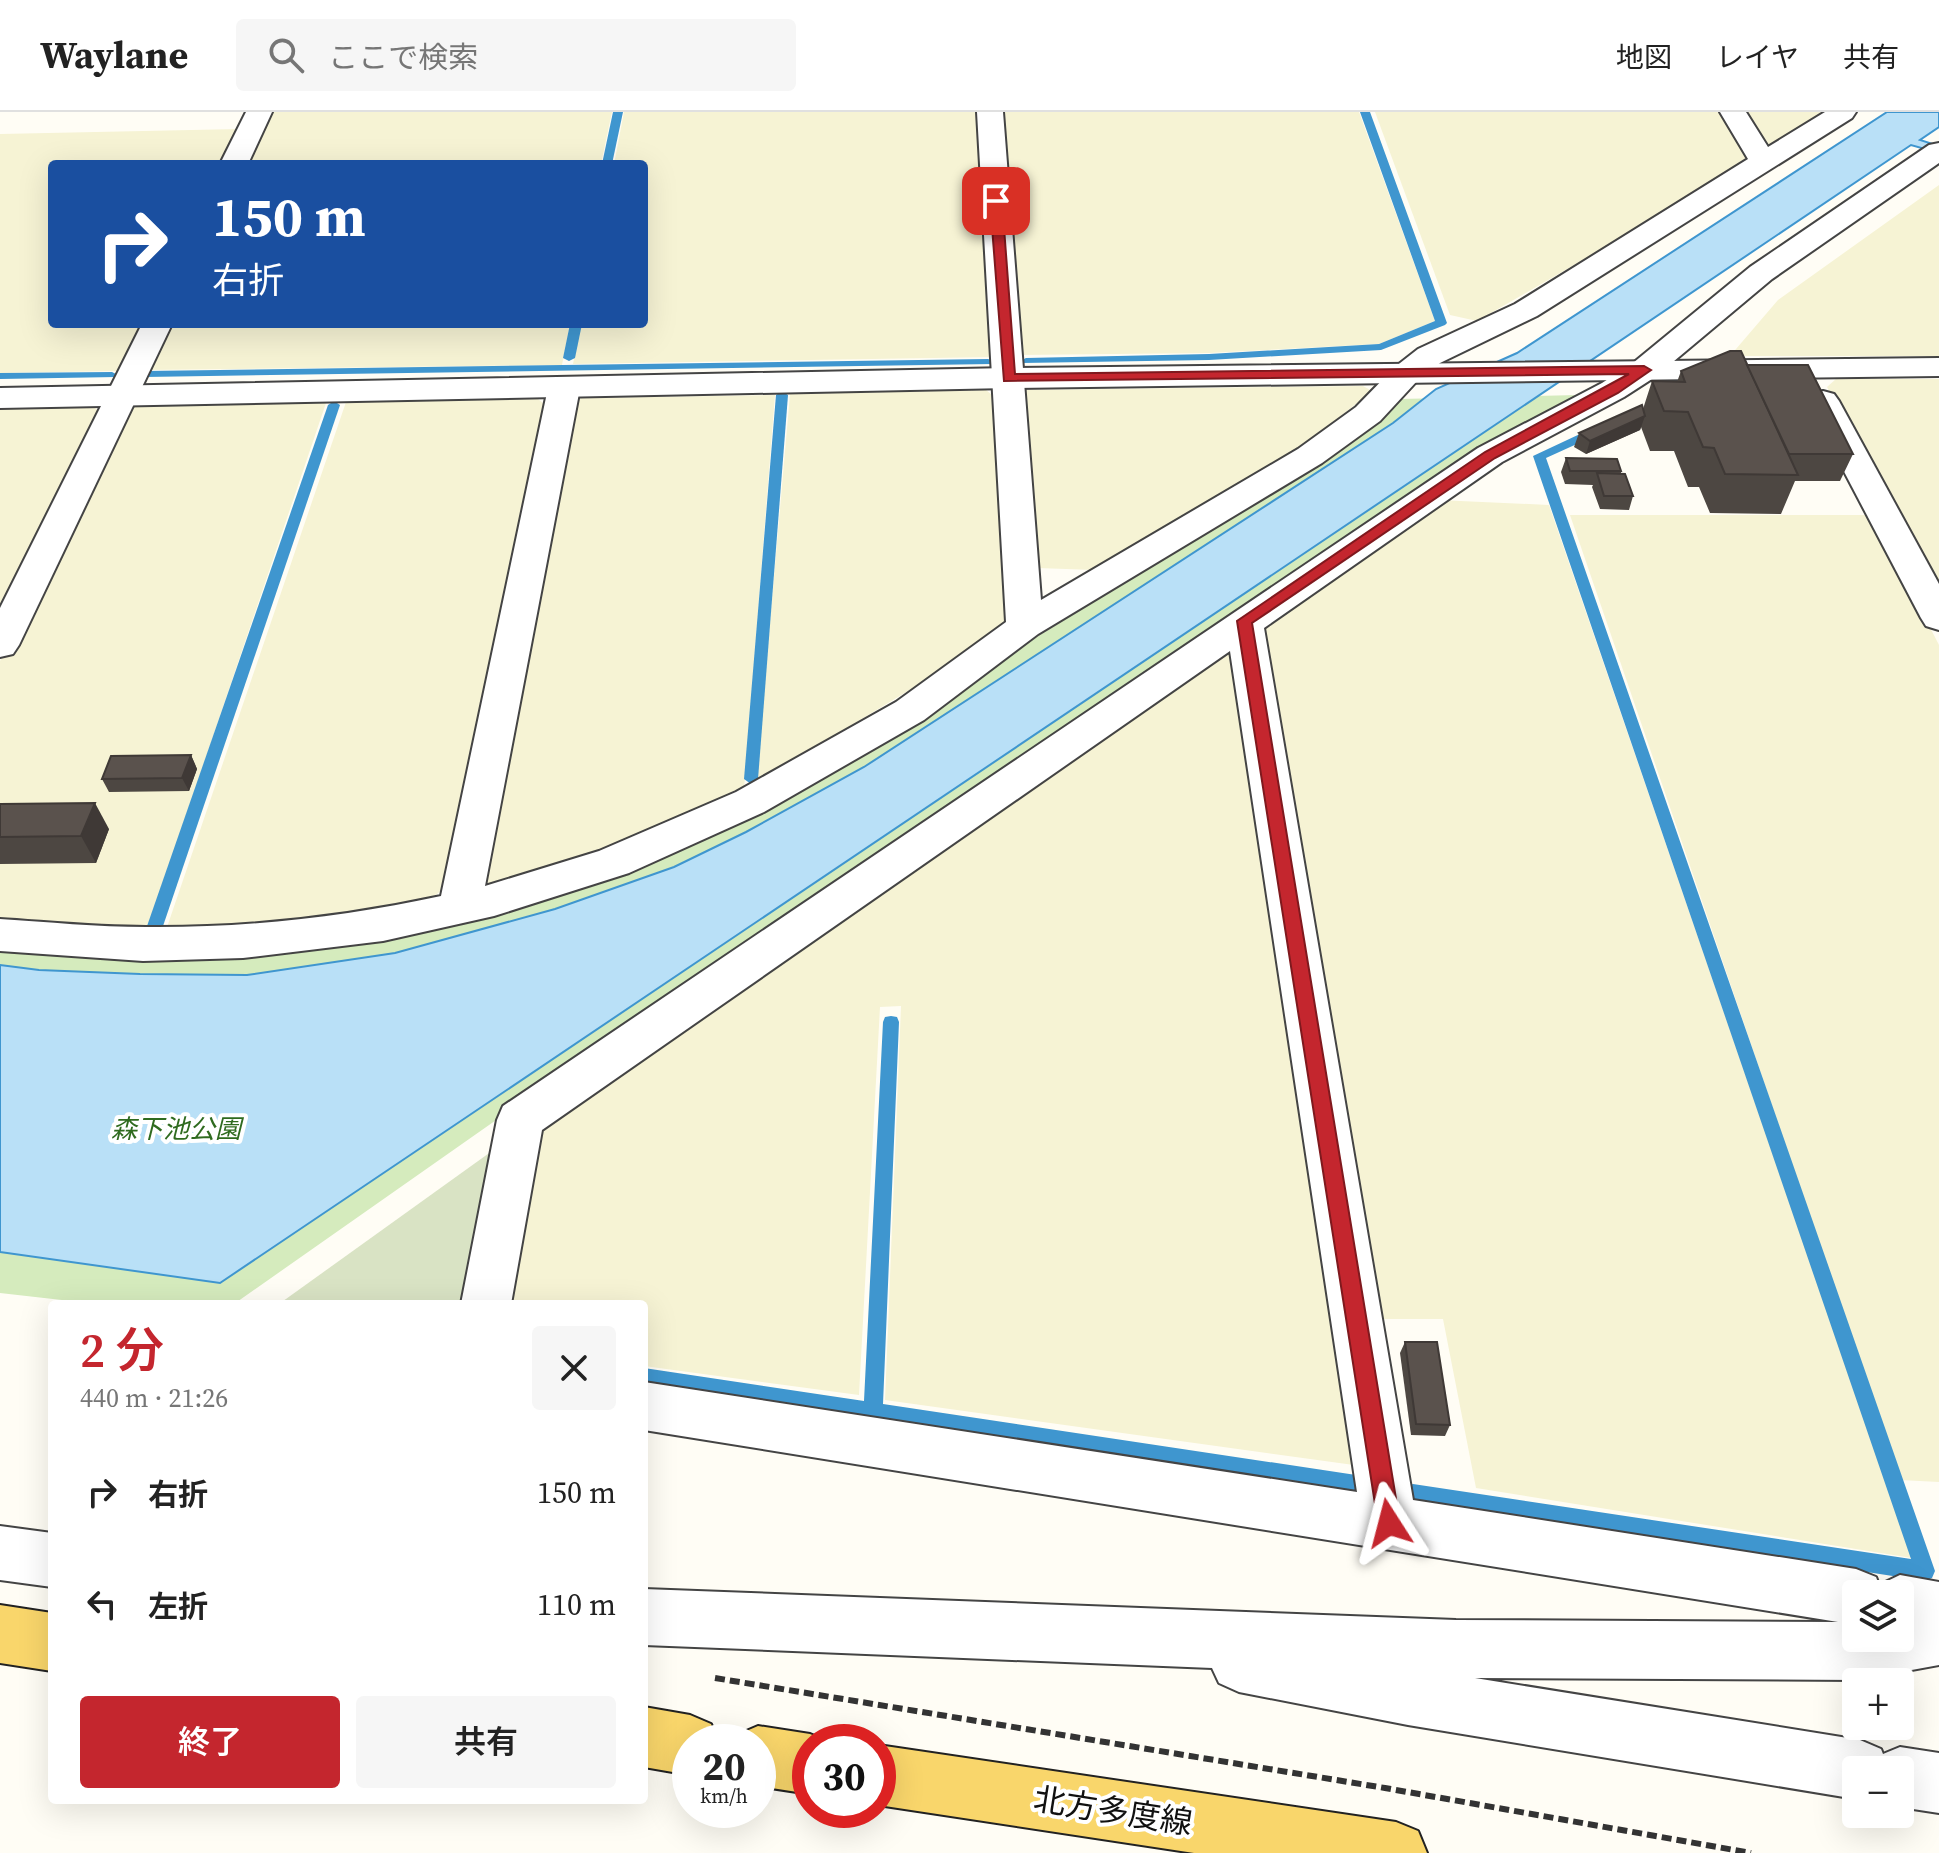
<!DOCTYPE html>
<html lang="ja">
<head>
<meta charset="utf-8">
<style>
	:root { --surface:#fff; --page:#f6f6f6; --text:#222; --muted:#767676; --line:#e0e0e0; --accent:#c4262e }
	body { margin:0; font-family:"Source Serif 4","Noto Sans JP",serif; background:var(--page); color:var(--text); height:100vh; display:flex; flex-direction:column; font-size:30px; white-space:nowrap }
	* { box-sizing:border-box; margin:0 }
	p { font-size:26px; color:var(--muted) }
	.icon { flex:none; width:44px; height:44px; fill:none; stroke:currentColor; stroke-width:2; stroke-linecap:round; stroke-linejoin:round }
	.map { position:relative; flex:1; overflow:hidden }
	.sheet { position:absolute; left:48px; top:1188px; width:600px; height:504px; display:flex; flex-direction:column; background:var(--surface); border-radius:8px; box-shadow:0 8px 32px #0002 }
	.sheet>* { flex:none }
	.top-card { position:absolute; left:48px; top:48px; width:600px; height:168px; border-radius:8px; box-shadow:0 8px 32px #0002; background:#1a4fa0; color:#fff; overflow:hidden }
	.tools { position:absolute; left:1842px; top:1468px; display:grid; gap:16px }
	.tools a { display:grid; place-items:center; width:72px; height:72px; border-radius:8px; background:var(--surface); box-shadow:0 8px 32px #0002; font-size:40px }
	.speed { position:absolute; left:672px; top:1612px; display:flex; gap:16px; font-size:40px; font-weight:700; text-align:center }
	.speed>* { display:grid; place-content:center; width:104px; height:104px; border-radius:50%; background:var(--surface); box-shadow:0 8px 32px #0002; line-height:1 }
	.speed small { font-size:20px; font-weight:400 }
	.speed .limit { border:12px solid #d22; background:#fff; color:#111 }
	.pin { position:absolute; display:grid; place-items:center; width:68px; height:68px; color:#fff; margin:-34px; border-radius:16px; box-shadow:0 4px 12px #0006 }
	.me { position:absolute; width:88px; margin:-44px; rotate:351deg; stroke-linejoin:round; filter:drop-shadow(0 0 6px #0008) }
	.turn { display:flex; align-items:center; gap:28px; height:168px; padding:0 32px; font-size:36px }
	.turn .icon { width:104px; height:104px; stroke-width:2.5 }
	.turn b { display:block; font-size:56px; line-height:68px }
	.round { display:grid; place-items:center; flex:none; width:84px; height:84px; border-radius:8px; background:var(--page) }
	.summary { display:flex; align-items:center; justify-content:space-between; height:136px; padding:0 32px }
	h1 { font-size:48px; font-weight:600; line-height:60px; color:var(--accent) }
	.primary-button { display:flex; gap:16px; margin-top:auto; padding:16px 32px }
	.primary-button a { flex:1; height:92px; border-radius:8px; background:var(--accent); color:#fff; font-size:32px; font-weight:600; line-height:92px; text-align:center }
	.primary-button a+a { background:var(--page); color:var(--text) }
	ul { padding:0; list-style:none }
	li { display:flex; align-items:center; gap:24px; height:112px; padding:0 32px }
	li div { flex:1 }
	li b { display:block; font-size:30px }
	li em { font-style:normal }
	header { display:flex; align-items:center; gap:48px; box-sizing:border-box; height:112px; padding:0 40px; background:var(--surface); border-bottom:2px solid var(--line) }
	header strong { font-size:38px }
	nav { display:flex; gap:44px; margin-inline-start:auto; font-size:28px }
	.search { width:560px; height:72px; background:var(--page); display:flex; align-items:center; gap:20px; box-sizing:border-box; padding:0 28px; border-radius:8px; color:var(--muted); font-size:30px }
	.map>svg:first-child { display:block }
</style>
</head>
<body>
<header>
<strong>Waylane</strong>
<div class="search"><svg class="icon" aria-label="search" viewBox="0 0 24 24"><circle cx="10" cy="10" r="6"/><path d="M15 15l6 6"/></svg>ここで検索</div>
<nav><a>地図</a><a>レイヤ</a><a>共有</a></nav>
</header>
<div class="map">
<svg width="1939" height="1741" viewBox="0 0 1939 1741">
	<rect width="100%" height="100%" fill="#fffdf5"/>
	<g fill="#f6f3d4">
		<path d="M268,0h344l-11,52h-358z"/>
		<path d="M624,0h356l16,245 -423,7 8,-40h63v-160h-30z"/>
		<path d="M1000,0h359l76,209 -56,23 -170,9 -190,2z"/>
		<path d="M1375,0h349l23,38 -3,17 -267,154 -27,-6z"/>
		<path d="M1741,0h88l-57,35 -10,-2z"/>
		<path d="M239,17l-17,35h-170v160h92l-23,47 -121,2v-239z"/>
		<path d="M1939,73v171h-209l48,-56z"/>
		<path d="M167,212h403l-8,41 -417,5z"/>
		<path d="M1836,267h103v215l-112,-207z"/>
		<path d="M1363,274l9,5 -71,57 -206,122 -58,-2 -13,-170 2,-8z"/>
		<path d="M986,278l11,9 10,232 -251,152 34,-389z"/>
		<path d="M775,283l-31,395 -124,57 -133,43 -9,-10 90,-472 13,-10z"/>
		<path d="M538,287l11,9 -103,479 -17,13 -36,11 -228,22 181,-531z"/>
		<path d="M326,291l-180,531 -146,-10v-263l122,-247 16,-9z"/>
		<path d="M93,295l8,5 -101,204v-208z"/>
		<path d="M1438,388l111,5 363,1053 -436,-70 -33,-169h-66l-117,-684 5,-18z"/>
		<path d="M1570,403h302l67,130v837l-39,-2z"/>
		<path d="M1225,532l16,6 120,816 -476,-66 16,-394 -21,1 -21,388 -215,-29v-62h-135l30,-179z"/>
	</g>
	<path fill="#d5ebbd" d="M1578,283l-1069,716 -275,193h-137l-97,-11v-348l398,-8 200,-53 168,-76 160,-91 109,-79 293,-181 71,-58z"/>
	<path fill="#d9e3c4" d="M499,1034l-28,158h-192z"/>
	<path fill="#b9e0f7" stroke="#3f96cf" stroke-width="2" d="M1887,0h52v15l-19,13 19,6 -14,3 -14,-4 -1691,1138 -220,-31v-287l39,5 101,4 107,1 148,-22 160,-44 119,-42 72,-35 118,-65 529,-344 43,-34 81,-36z"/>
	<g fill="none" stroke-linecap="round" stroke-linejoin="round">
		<g fill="#3f96cf" fill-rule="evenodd">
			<path d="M613,0h10l-11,52h-10z"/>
			<path d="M1360,0h10l77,211 -2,2 -64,25 -172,10 -187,3 -2,-2 6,-3 183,-4 170,-10 56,-23z"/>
			<path d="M570,212h12l-7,34 -6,3 -6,-3z"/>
			<path d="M988,247l4,1v4l-847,13 -6,-3 6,-3z"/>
			<path d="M112,260l6,3 -2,2 -116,2v-6z"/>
			<path d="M782,279l6,4 -30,384 -7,5 -7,-5 32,-384z"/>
			<path d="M334,289l6,4 -178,524 -8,6 -6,-2 -2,-4 182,-524z"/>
			<path d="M1597,314l4,1v6l-55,25 389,1113 -3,7 -7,3 -512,-79 -7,-2 -3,-7 3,-7 7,-2 498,75 -378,-1103z"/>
			<path d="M891,904l6,1 2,5 -16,382 473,71 7,2 3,7 -3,7 -7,2 -712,-107v-18l220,33 19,-379 2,-5z"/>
		</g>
		<g stroke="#444" stroke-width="4">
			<g id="minor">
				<path d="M246,0h26l-24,52h-28z"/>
				<path d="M977,0h26l38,488 257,-151 58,-42 39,-40 23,-18 97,-45 233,-145 -28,-47h26l22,35 57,-35h31l-4,6 -315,198 -97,47 -23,18 -37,40 -58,42 -284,171 -114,86 -160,92 -135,61 -135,43 -111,25 -140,17 -100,3 -143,-10v-32c48,3 97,8 146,8 99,1 198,-10 295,-31l107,-508 5,-7 11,-3 11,3 5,7 -95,498 114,-35 137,-59 160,-90 110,-80z"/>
				<path d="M1939,31v20l-167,116 -117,98 -31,20 -122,65 -238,166 149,872 443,69 20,8 3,8 21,-10 39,7v83l-82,15 -382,-2 385,62 21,9 2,5 17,-7 39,6v60l-39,-6v-37h-44v29l-448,-74 -169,-33 -20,-9 -7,-15 -568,-23v-56l812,31 382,2 -1194,-192v-48l713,110 -127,-841 -688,479 -31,174h-50l36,-184 6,-14 975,-658 124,-65 31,-20 117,-96 179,-122zM1856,1482h44v44h-44z"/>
				<path d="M142,212h30l-153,321 -6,9 -13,3v-49z"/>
				<path d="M1823,279l11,3 5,7 100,183v46l-13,-4 -5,-8 -114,-217 5,-7z"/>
				<path d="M0,1414l52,7v54l-52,-7z"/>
			</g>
		</g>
		<g stroke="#444" stroke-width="4">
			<path id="tertiary" d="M1939,246v18l-930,12 -1009,20v-20l1009,-20z"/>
		</g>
		<g stroke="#222" stroke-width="4">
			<g id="primary">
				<path d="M0,1493l52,8v58l-52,-8z"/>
				<path d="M644,1595l46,8 21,9 7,18h-28v33l-46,-8z"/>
				<path d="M758,1614l52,8 19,8h-19v52l-52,-8v-44h-24l3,-7z"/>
				<path d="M878,1633l518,77 22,9 9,22h-233l-316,-48z"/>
			</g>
		</g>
		<path stroke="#333" stroke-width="6" stroke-dasharray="10 5" stroke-linecap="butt" d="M715,1566l670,110 366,65"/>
		<use href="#minor" fill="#fff" fill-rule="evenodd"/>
		<use href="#tertiary" fill="#fff" fill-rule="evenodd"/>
		<use href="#primary" fill="#f9d66b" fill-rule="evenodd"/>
	</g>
	<g fill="#4d4742">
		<path d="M1747,253l106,89 -13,27h-45l-14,33 -71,-1 -11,-26h-11l-14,-36h-24l-9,-24 -1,3 -54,24 -12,-7 5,-14 64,-24 9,-28 25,1 4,-11z"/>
		<path d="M1566,346l55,13v3l12,22 -4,14 -29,-1 -8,-22 1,-2 -28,-1 -4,-12z"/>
		<path d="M191,643l6,14 -8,22 -80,1 -7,-13z"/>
		<path d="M0,692l109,25 -13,34 -96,1z"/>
		<path d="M1405,1230l45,83 -5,11 -34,-1 -11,-82z"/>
	</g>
	<g fill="#3f3936">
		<path d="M1645,304l-5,14 -54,24 4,-13z"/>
		<path d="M191,643l6,14 -8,22 -7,-13z"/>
		<path d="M95,691l14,26 -13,34 -15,-27z"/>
	</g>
	<g fill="#5a524d" stroke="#3f3936" stroke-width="2">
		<path d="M1730,239h11l57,124 -73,-1 -11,-26 -11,-1 -15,-35 -24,-1 -12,-30 33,1 -4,-11z"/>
		<path d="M1747,253h61l45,89h-64z"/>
		<path d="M1642,293l3,11 -55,25 -11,-8z"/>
		<path d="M1566,346l51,1 4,12h-51z"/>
		<path d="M1597,361l28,1 8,22h-29z"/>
		<path d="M191,643l-9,23 -80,1 9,-23z"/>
		<path d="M95,691l-14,33 -81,1v-33z"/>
		<path d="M1405,1230h32l13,83 -34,-1z"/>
	</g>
	<path fill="#c4262e" stroke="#7f191e" stroke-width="2" d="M996,85l6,4 13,173 629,-8 7,4 -33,23 -123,65 -243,165 148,900 -3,8 -8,3 -8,-3 -3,-8 -141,-902 248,-169 144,-78 -625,7 -14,-180z"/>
	<g text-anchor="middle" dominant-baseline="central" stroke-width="8" stroke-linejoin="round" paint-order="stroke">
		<g font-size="26" font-style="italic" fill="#2f6b1f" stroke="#fff">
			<text x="176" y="1017">森下池公園</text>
		</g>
		<g font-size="32" fill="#111" stroke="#fff">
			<text transform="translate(1113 1699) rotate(9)">北方多度線</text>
		</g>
	</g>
</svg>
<div class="tools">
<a><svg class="icon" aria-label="layers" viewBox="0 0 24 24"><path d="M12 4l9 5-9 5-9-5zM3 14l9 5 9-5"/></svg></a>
<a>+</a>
<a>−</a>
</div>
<div class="speed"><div>20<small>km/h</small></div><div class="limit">30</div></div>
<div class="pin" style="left:996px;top:89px;background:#d93025"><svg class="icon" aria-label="arrive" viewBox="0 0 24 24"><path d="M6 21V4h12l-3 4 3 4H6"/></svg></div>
<svg class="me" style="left:1389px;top:1411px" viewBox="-20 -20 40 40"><path d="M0-17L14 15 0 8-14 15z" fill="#c4262e" stroke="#fff" stroke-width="4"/></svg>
<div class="top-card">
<div class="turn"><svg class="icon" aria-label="right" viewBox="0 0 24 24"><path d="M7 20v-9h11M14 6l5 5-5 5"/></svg><div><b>150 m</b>右折</div></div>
</div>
<section class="sheet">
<div class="summary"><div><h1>2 分</h1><p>440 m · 21:26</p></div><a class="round"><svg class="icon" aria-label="close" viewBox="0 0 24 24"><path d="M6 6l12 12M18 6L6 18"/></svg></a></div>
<ul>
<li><svg class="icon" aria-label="right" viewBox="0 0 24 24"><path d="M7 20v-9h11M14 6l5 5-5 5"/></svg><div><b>右折</b></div><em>150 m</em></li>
<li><svg class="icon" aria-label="left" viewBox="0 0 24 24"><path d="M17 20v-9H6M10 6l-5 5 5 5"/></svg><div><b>左折</b></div><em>110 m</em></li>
</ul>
<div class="primary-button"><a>終了</a><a>共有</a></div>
</section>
</div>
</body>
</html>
